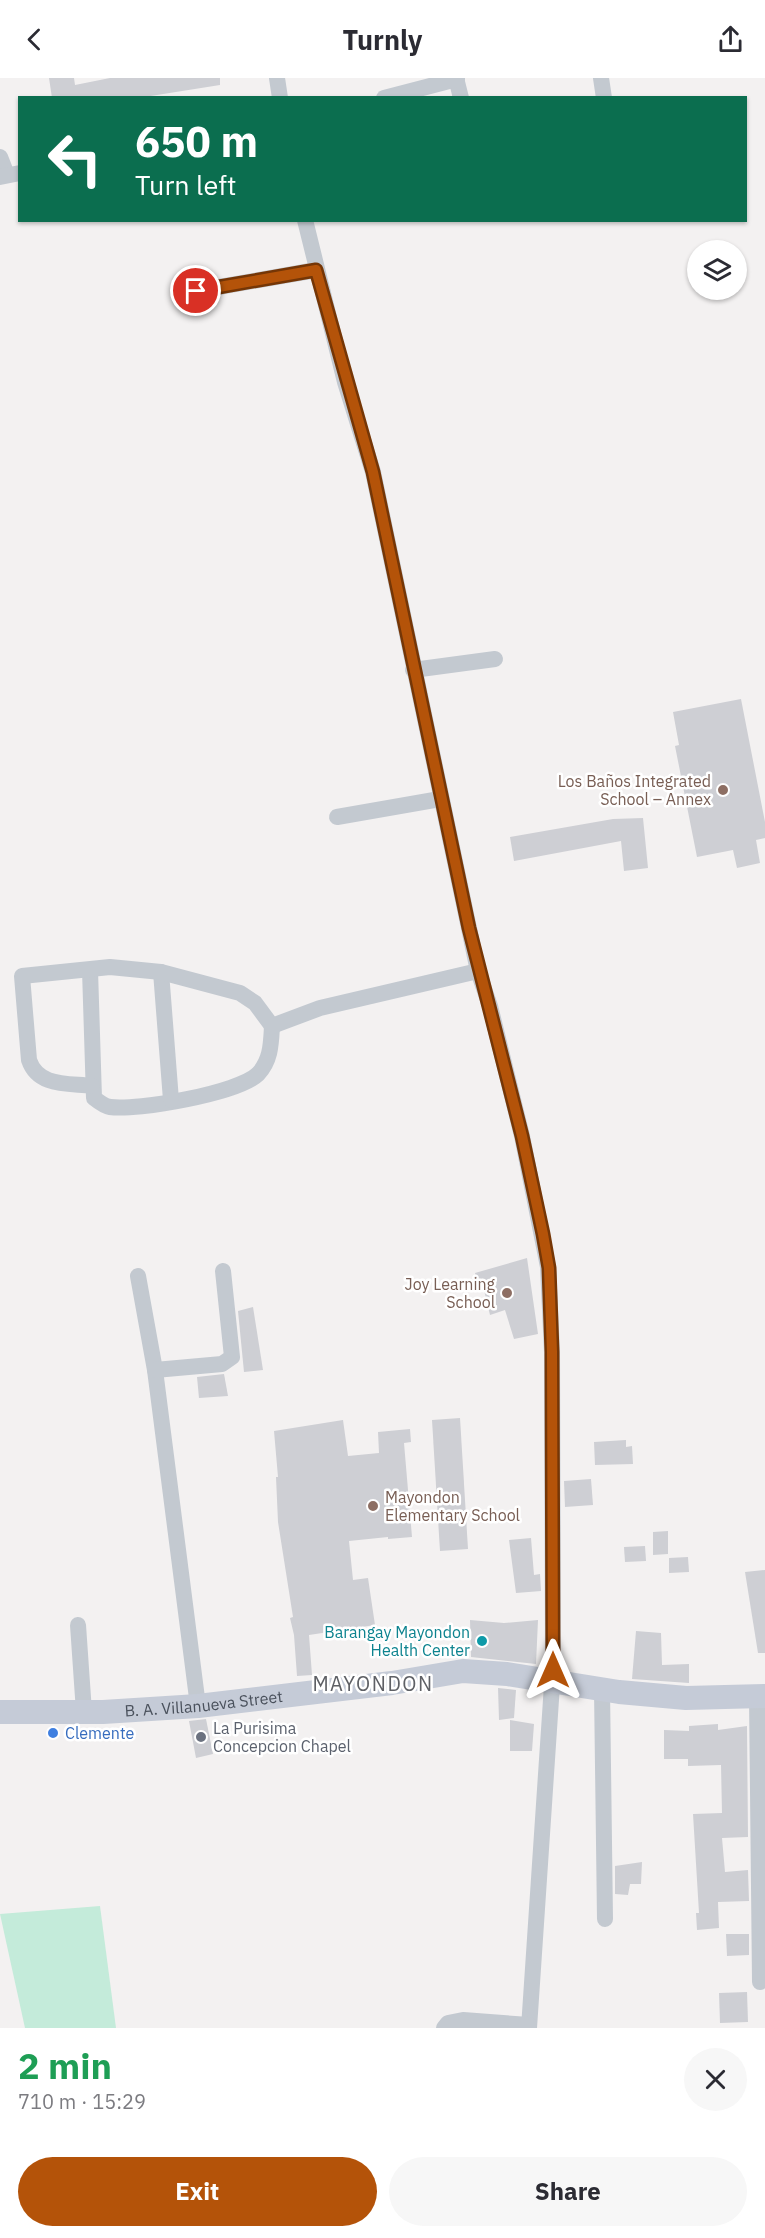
<!DOCTYPE html>
<html lang="en">
<head>
<meta charset="utf-8">
<style>
	:root { --surface:#fff; --page:#f7f7f7; --text:#2b2b33; --muted:#7c7c81; --accent:#b45309 }
	body { margin:0; font-family:"IBM Plex Sans",sans-serif; background:var(--page); color:var(--text); height:100vh; display:flex; flex-direction:column; font-size:22px; white-space:nowrap }
	* { box-sizing:border-box; margin:0 }
	p { font-size:20px; color:var(--muted) }
	.icon { flex:none; width:33px; height:33px; fill:none; stroke:currentColor; stroke-width:2; stroke-linecap:round; stroke-linejoin:round }
	.map { position:relative; height:1950px; overflow:hidden }
	.details { display:flex; flex-direction:column; background:var(--surface); flex:1 }
	.details>* { flex:none }
	.banner { position:absolute; left:18px; top:18px; width:729px; height:126px; border-radius:0px; box-shadow:0 2px 4px #0004; background:#0b6e4f; color:#fff; overflow:hidden }
	.controls { position:absolute; left:687px; top:162px; display:grid; gap:12px }
	.controls a { display:grid; place-items:center; width:60px; height:60px; border-radius:50%; background:var(--surface); box-shadow:0 2px 4px #0004; font-size:30px }
	.pin { position:absolute; display:grid; place-items:center; width:51px; height:51px; color:#fff; margin:-26px; border:3px solid #fff; border-radius:50%; box-shadow:0 2px 6px #0007 }
	.me { position:absolute; width:66px; margin:-33px; rotate:0deg; stroke-linejoin:round; filter:drop-shadow(0 0 4px #0008) }
	.turn { display:flex; align-items:center; gap:21px; height:126px; padding:0 18px; font-size:27px }
	.turn .icon { width:78px; height:78px; stroke-width:2.5 }
	.turn b { display:block; font-size:42px; line-height:51px }
	.round { display:grid; place-items:center; flex:none; width:63px; height:63px; border-radius:32px; background:var(--page) }
	.overview { display:flex; align-items:center; justify-content:space-between; height:102px; padding:0 18px }
	h1 { font-size:36px; font-weight:700; line-height:45px; color:#1e9e55 }
	.action { display:flex; gap:12px; margin-top:auto; padding:12px 18px }
	.action a { flex:1; height:69px; border-radius:36px; background:var(--accent); color:#fff; font-size:24px; font-weight:700; line-height:69px; text-align:center }
	.action a+a { background:var(--page); color:var(--text) }
	header { display:flex; justify-content:space-between; align-items:center; height:78px; padding:0 18px; background:var(--surface); font-size:27px; font-weight:700 }
	.map>svg:first-child { display:block }
</style>
</head>
<body>
<header><svg class="icon" aria-label="back" viewBox="0 0 24 24"><path d="M15 5l-7 7 7 7"/></svg>Turnly<svg class="icon" aria-label="share" viewBox="0 0 24 24"><path d="M12 15V3M7 8l5-5 5 5M5 13v7h14v-7"/></svg></header>
<div class="map">
<svg width="765" height="1950" viewBox="0 0 765 1950">
	<rect width="100%" height="100%" fill="#f3f1f1"/>
	<path fill="#c4ebda" d="M100,1828l16,122h-91l-25,-114z"/>
	<g fill="#cecfd4">
		<path d="M49,0h25l1,7 35,-7h110v7l-82,13h-86z"/>
		<path d="M741,621l24,123v16l-9,2 4,23 -23,5 -4,-18 -36,7 -22,-111 4,-1 -6,-33z"/>
		<path d="M643,740l5,50 -24,3 -3,-30 -107,20 -4,-24 103,-18z"/>
		<path d="M527,1180l11,76 -24,5 -9,-29 -15,5 -6,-25 -5,2 -4,-19z"/>
		<path d="M253,1229l10,63 -19,2 -6,-61z"/>
		<path d="M224,1296l4,22 -29,2 -2,-21z"/>
		<path d="M460,1340l8,131 -28,2 -8,-131z"/>
		<path d="M343,1342l5,36 31,-3 -1,-21 32,-3 1,13 -7,1 8,94 -24,2v-2l-39,4 4,39 15,-2 7,47 -66,10 3,40 -15,1 -3,-41 -4,-17 3,-1 -15,-95 -2,-45h2l-4,-46z"/>
		<path d="M626,1362v7l6,-1 1,18 -38,1 -1,-23z"/>
		<path d="M591,1401l2,26 -28,2 -1,-26z"/>
		<path d="M668,1453v23l-15,1v-23z"/>
		<path d="M531,1460l3,37 6,-1 1,17 -25,2 -7,-53z"/>
		<path d="M645,1468l1,15 -21,1 -1,-15z"/>
		<path d="M688,1479l1,15 -20,1v-15z"/>
		<path d="M765,1492v83h-7l-13,-81z"/>
		<path d="M470,1542l34,3 34,-3 -2,44 -65,-7z"/>
		<path d="M636,1553l25,2 1,32 27,-1v19l-57,-4z"/>
		<path d="M498,1610l18,2 -2,28 -15,2z"/>
		<path d="M206,1641l7,35 -17,4 -7,-37z"/>
		<path d="M510,1642l24,4 -2,27h-22z"/>
		<path d="M718,1646v6l29,-4 1,111 -26,1 3,34 23,-2 1,31 -31,1 1,26 -22,2 -1,-17h3l-6,-99 29,-1 -1,-48 -33,1v-7h-24v-29l25,1v-5z"/>
		<path d="M642,1784l-1,22h-11l-2,11 -13,-1v-28z"/>
		<path d="M726,1856h23v21l-22,1z"/>
		<path d="M747,1914l1,30 -28,1 -1,-30z"/>
	</g>
	<g fill="none" stroke-linecap="round" stroke-linejoin="round">
		<g stroke="#c3c9d0" stroke-width="16">
			<path d="M277,0l3,20"/>
			<path d="M456,0l5,20"/>
			<path d="M601,0l3,20"/>
			<path d="M384,20l73,-19"/>
			<path d="M0,79l7,18"/>
			<path d="M0,99l20,-4"/>
			<path d="M305,142l40,162 28,90 105,499 12,35 32,130 26,131 4,85 1,318 -24,358"/>
			<path d="M196,213l120,-21"/>
			<path d="M413,592l82,-11"/>
			<path d="M337,739l103,-18"/>
			<path d="M90,892l4,128c5,4 10,8 16,9 27,4 129,-14 148,-33 13,-14 13,-30 14,-48"/>
			<path d="M161,894l10,128"/>
			<path d="M92,1008c-24,-3 -54,1 -63,-26l-7,-84 88,-9 51,5 79,21 15,10 17,23 48,-18 158,-37"/>
			<path d="M138,1198l17,94 43,336"/>
			<path d="M155,1292l67,-6 10,-7 -9,-86"/>
			<path d="M78,1547l6,87"/>
			<path d="M602,1611l3,230"/>
			<path d="M757,1618l3,286"/>
			<path d="M444,1950l4,-5 15,-3 66,5"/>
		</g>
		<path stroke="#c5cbd7" stroke-width="24" id="s1" d="M0,1634h103l95,-6 194,-23 71,-12 44,3 112,18 67,6 79,-2"/>
	</g>
	<g fill="none" stroke-linecap="round" stroke-linejoin="round">
		<g stroke="#753606" stroke-width="15">
			<path id="route" d="M196,213l120,-21 57,202 96,456 53,208 21,98 6,34 3,84 1,318"/>
		</g>
		<use href="#route" stroke="#b45309" stroke-width="10"/>
	</g>
	<g fill="#8d6e63" stroke="#fff" stroke-width="2">
		<circle cx="723" cy="712" r="6"/>
		<circle cx="507" cy="1215" r="6"/>
		<circle cx="373" cy="1428" r="6"/>
	</g>
	<circle fill="#0f9aa8" stroke="#fff" stroke-width="2" cx="482" cy="1563" r="6"/>
	<circle fill="#3f7fe0" stroke="#fff" stroke-width="2" cx="53" cy="1655" r="6"/>
	<circle fill="#6b7280" stroke="#fff" stroke-width="2" cx="201" cy="1659" r="6"/>
	<g text-anchor="middle" dominant-baseline="central" stroke-width="5" stroke-linejoin="round" paint-order="stroke">
		<g font-size="16" fill="#785e54" stroke="#fff" text-anchor="end">
			<text x="711" y="703">Los Baños Integrated<tspan x="711" dy="18">School – Annex</tspan></text>
			<text x="495" y="1206">Joy Learning<tspan x="495" dy="18">School</tspan></text>
			<text x="385" y="1419" text-anchor="start">Mayondon<tspan x="385" dy="18">Elementary School</tspan></text>
		</g>
		<g font-size="16" fill="#0d838f" stroke="#fff" text-anchor="end">
			<text x="470" y="1554">Barangay Mayondon<tspan x="470" dy="18">Health Center</tspan></text>
		</g>
		<g font-size="16" fill="#4a515c" stroke="#fff">
			<text stroke="none"><textPath href="#s1" startOffset="204">B. A. Villanueva Street</textPath></text>
		</g>
		<g font-size="16" fill="#5b616d" stroke="#fff" text-anchor="start">
			<text x="213" y="1650">La Purisima<tspan x="213" dy="18">Concepcion Chapel</tspan></text>
		</g>
		<g font-size="16" fill="#366cbe" stroke="#fff" text-anchor="start">
			<text x="65" y="1655">Clemente</text>
		</g>
		<g font-size="20" letter-spacing="1.5" fill="#5e6065" stroke="#fff">
			<text x="373" y="1605">MAYONDON</text>
		</g>
	</g>
</svg>
<div class="controls">
<a><svg class="icon" aria-label="layers" viewBox="0 0 24 24"><path d="M12 4l9 5-9 5-9-5zM3 14l9 5 9-5"/></svg></a>
</div>
<div class="pin" style="left:196px;top:213px;background:#d93025"><svg class="icon" aria-label="arrive" viewBox="0 0 24 24"><path d="M6 21V4h12l-3 4 3 4H6"/></svg></div>
<svg class="me" style="left:553px;top:1592px" viewBox="-20 -20 40 40"><path d="M0-17L14 15 0 8-14 15z" fill="#b45309" stroke="#fff" stroke-width="4"/></svg>
<div class="banner">
<div class="turn"><svg class="icon" aria-label="left" viewBox="0 0 24 24"><path d="M17 20v-9H6M10 6l-5 5 5 5"/></svg><div><b>650 m</b>Turn left</div></div>
</div>
</div>
<section class="details">
<div class="overview"><div><h1>2 min</h1><p>710 m · 15:29</p></div><a class="round"><svg class="icon" aria-label="close" viewBox="0 0 24 24"><path d="M6 6l12 12M18 6L6 18"/></svg></a></div>
<div class="action"><a>Exit</a><a>Share</a></div>
</section>
</body>
</html>
